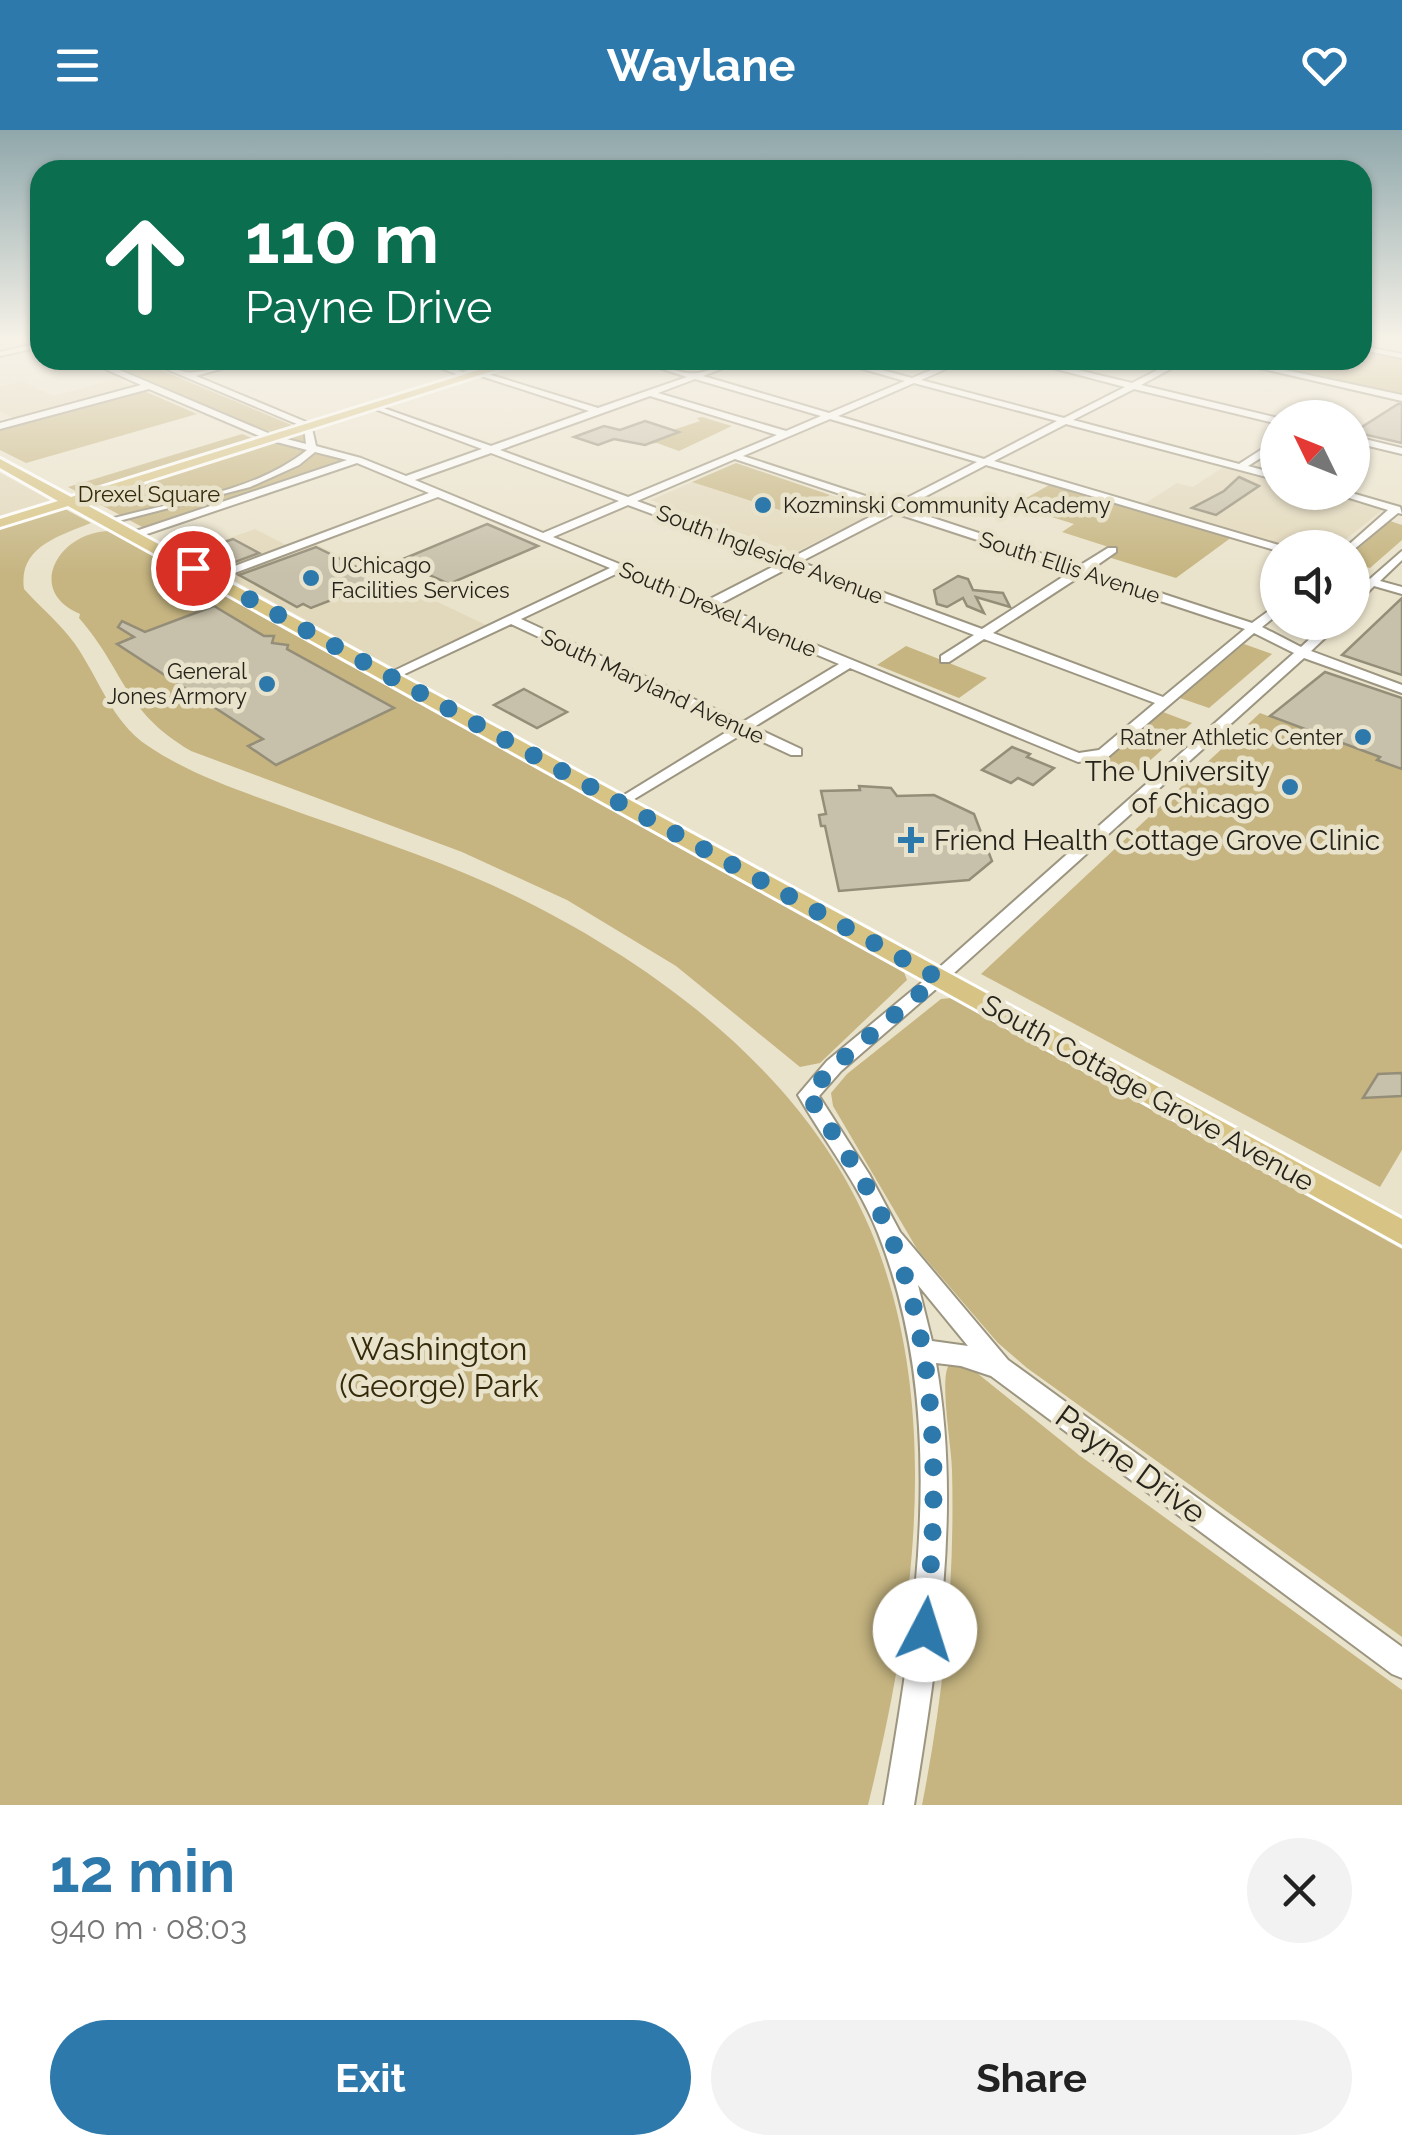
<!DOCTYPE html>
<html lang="en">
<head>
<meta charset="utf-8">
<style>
	:root { --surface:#fff; --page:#f2f2f2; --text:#222; --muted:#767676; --accent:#2e79ac }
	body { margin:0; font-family:Raleway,sans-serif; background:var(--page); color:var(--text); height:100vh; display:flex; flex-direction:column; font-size:38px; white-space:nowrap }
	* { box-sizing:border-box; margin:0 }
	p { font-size:32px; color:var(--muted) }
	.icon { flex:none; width:55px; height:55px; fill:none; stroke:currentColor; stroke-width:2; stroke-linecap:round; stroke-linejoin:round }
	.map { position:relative; height:1675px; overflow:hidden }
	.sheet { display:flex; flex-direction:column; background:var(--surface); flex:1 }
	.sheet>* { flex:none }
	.top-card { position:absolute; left:30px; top:30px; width:1342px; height:210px; border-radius:30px; box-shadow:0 2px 8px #0004; background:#0b6e4f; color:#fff; overflow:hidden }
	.needle { width:65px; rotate:313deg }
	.controls { position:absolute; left:1260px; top:270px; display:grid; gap:20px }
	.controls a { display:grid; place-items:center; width:110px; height:110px; border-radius:50%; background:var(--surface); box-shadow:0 2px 8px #0004; font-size:50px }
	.pin { position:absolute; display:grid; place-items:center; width:85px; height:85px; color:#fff; margin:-42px; border:5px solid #fff; border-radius:50%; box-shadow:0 2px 10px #0007 }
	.me { position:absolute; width:110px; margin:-55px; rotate:5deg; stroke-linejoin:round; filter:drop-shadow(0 0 8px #0008) }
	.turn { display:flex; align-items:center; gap:35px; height:210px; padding:0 50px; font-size:45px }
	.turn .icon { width:130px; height:130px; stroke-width:2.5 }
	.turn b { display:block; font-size:70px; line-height:85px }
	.round { display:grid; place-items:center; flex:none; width:105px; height:105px; border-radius:52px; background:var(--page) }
	.overview { display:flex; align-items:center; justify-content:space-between; height:170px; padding:0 50px }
	h1 { font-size:60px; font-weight:700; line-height:75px; color:var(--accent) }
	.cta { display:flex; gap:20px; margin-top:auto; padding:20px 50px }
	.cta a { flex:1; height:115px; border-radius:60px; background:var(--accent); color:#fff; font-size:40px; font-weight:700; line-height:115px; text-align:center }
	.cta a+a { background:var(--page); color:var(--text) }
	header { display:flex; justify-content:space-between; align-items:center; height:130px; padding:0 50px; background:var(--accent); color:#fff; font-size:45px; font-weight:700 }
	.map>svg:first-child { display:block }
</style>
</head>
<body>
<header><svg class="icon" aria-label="menu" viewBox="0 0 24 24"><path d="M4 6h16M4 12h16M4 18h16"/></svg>Waylane<svg class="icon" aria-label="heart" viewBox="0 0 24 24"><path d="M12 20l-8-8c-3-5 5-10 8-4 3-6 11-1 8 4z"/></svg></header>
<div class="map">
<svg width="1402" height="1675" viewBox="0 0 1402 1675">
	<rect width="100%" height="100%" fill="#eae3cc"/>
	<g fill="#e2d8bb">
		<path d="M117,249l16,7 -119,32 -14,-7v-24l22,-6 31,15z"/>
		<path d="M736,333l142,48 -84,42 -143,-53z"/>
		<path d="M1225,336l52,13 1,13 49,1 58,15 -49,39 -55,1 -140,-42 36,-23 16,4z"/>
		<path d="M0,343l55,30 -55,17z"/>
		<path d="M255,399l33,17 -70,26 -31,-19z"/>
		<path d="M313,413l173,82 -92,43 -168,-92z"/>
	</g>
	<g fill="#c6b581">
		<path d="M1363,219l39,8v38l-162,-35h122z"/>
		<path d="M97,230h40l157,66 -22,6 -16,-5z"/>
		<path d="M142,260l55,24 -171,49 -26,-13v-22z"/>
		<path d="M702,287l30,9 -53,25 -22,-8 -9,1 28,-10 -3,-4 27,-9 -3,-3z"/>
		<path d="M302,302l6,13 37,16 -201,67 -76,-41 174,-53 23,9z"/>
		<path d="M736,333l94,32 -36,17h-8l-94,-30z"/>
		<path d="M1051,354l181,53 -56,41 -68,-21 10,-7 -56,-18 12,-8 -60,-19z"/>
		<path d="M63,378l28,15c-32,13 -73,24 -67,66 17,19 36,34 51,55 25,36 36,77 73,102 40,27 87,43 131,59 71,26 144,49 213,80 154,71 312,185 379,346 74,179 42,392 -3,574h-868v-1279z"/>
		<path d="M1390,391l12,4v15l-32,28 -17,-5v-10z"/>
		<path d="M108,401l796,441 3,8 -87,83 -20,4 -124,-101 -109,-66 -105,-48 -271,-101c-69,-41 -65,-79 -112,-133l1,-4c-55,-23 -22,-81 28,-83z"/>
		<path d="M1244,514l28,10 -63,54 -29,-10z"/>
		<path d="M906,516l81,32 -28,20 -82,-33z"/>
		<path d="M1163,582l29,11 -56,50 -30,-12z"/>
		<path d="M1260,583l120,44 -2,3 24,9v381l-22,37 -399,-213z"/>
		<path d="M951,868l451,251v388l-375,-269 -29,-25 -81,-94 -84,-143 -2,-13 16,-19 94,-75z"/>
		<path d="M958,1233l14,6 107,86 323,235v115h-480c22,-112 33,-221 30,-335 0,-21 -13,-92 -3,-105z"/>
	</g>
	<g fill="#c7c0aa" stroke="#948d78" stroke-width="2.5">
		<path d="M1398,274h4v39l-48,-11z"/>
		<path d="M645,291l34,11 -34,13 -31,-6 -16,6 -24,-8 30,-11 16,4z"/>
		<path d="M1239,347l20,9 -43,29 -24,-7 32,-17z"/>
		<path d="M487,394l51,22 -89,38 -51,-23z"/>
		<path d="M233,409l26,14 -37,14 -27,-15z"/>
		<path d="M316,417l67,33 -72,28 -8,-4 -6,3 -58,-32z"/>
		<path d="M958,446l10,3 5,11 30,3 7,14 -34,-10 8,16 -17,-7 -4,-8 -16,9 -10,-3 -3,-14z"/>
		<path d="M1402,468v77l-60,-20z"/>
		<path d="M214,476l50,30h10l-2,7 16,2 -1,4 107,59 -118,57 -28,-19 15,-7 -146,-95 17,-7 -16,-10 4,-6 23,11z"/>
		<path d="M1325,542l77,26v71l-25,-9 3,-3 -110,-41z"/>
		<path d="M524,559l43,23 -30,16 -43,-23z"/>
		<path d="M1012,617l18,7 -3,3 27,11 -21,17 -15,-7 -7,5 -29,-13z"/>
		<path d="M859,656l32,2 6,8 37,-1 40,19 18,47 -23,19 -130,11 -14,-65h-4l-2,-11 7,-1 -5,-23 39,-1z"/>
		<path d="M1402,943v23l-39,2 15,-24z"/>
	</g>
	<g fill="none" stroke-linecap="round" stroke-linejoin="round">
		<g stroke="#9c9580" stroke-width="4">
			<g id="minor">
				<path d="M40,213v4l-40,9v-4z"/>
				<path d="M1362,216l40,8v4l-40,-8z"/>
				<path d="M85,230h11l179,76 31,8 -2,-17 -159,-67c16,0 26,9 40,12 18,3 47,-12 67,-12l-56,16 115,48 5,22 45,12 45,18 76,-27 -110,-41v-4l119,42 98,-35 -111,-36v-4l120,37 89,-31 -52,-17c20,0 44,16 63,13 17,-3 30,-13 47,-13l-42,16 126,37 76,-32 -74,-21h13l68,18 43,-18h11l-45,20 143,38 61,-31 -103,-27h14l96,23 45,-23h10l-46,25 137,33v6l-144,-35 -61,31 166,44 39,-25v8l-30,19 30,8v6l-212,-56 -72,37 288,85 1,2h-5v3l-292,-86 -83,43 176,58 29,-18h8v4l-26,18 162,53 26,-19v10l-16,13 39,20 27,-25h14l-31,29 91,34v8l-98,-35 -360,324 -103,89 -22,25 50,78 31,58 108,128 394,287v31l-10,-4 -401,-298 -30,-10 -25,-3c26,145 1,298 -22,442h-30c32,-187 66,-390 -6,-572 -19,-49 -54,-92 -80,-138l29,-34 105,-87 362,-321 -40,-20 -146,124 -30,5 -228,-94 -96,59 47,22v6h-10l-47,-22 -123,74 -7,-4 2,-3 117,-72 -222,-104 -117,55 -5,1 -6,-4 227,-108 -172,-71 -222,83h-8v-4l221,-83 -72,-30 -219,74h-8v-4l217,-73 -32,-8 -16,13 -49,22 -143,37v-4c66,-19 145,-26 200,-70l-38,-10 -120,-51 -149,40v-6l141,-38zM695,249l126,37 -35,15 -128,-38zM914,253l143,38 -73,38 -146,-43zM650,266l127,39 -149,62 -128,-47zM830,289l147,43 -84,43 -150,-49zM491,323l128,48 -76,32 -128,-53zM735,329l150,50 -94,49 -154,-57zM628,375l154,57 -74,38 -155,-63zM895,383l177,58 -90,58 -182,-67zM792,436l182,69 -33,21v6h8l35,-23 171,64 -56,47 -20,3 -361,-148zM620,442l219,92 -96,58 -222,-103zM1082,445l163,54 -82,68 -170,-64zM918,1155l50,61 -36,-5z"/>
				<path d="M419,230h12l43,16 -7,2z"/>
				<path d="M1224,230h15l163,35v6z"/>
				<path d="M1352,306l50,12v6l-50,-12z"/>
				<path d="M1330,362h18l52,15 2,7 -4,-1 -46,38v-3h-7l43,-38z"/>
				<path d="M1402,421v9l-22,21 22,6v7l-28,-8 -9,9 -1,8h-8l-1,-11z"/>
			</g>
		</g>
		<g stroke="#fff" stroke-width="6">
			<path id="major" d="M511,230h16l-446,142 1321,717v26l-1334,-739 -68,21v-8l58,-18 -58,-33v-9l71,38z"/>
		</g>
		<use href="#minor" fill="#fff" fill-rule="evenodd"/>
		<use href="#major" fill="#d7c485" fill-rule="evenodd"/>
	</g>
	<linearGradient id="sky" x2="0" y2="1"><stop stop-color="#8fa7ab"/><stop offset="0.47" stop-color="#f6f2e8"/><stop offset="1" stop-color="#f6f2e8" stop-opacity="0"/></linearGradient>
	<rect width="1402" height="444" fill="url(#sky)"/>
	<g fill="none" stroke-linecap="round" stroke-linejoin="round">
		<path stroke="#2e79ac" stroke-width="18" stroke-dasharray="0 32.4" d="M193,438l745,410 -104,88 -26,29c29,45 62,90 82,140 51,122 49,266 35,395"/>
	</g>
	<g fill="#2e79ac" stroke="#eae3cc" stroke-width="4">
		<circle cx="763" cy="375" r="10"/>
		<circle cx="311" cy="448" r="10"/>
		<circle cx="267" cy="554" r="10"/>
		<circle cx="1363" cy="607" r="10"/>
		<circle cx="1290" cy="657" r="10"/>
		<path d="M906 695h10v10h10v10h-10v10h-10v-10h-10v-10h10z"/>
	</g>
	<g text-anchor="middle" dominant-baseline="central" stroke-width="9" stroke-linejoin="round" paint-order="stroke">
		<g font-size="22" fill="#342a0a" stroke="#eae3cc">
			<text x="149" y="364">Drexel Square</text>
		</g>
		<g font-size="22" fill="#25231a" stroke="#eae3cc" text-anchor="start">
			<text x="783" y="375">Kozminski Community Academy</text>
			<text x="331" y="435">UChicago<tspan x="331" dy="25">Facilities Services</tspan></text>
			<text x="247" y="541" text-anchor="end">General<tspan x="247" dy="25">Jones Armory</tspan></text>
			<text x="1343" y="607" text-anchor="end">Ratner Athletic Center</text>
		</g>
		<g font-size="22" fill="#25231a" stroke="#eae3cc">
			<text transform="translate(770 424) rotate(21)">South Ingleside Avenue</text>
			<text transform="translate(1070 437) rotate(18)">South Ellis Avenue</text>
			<text transform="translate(718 479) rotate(23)">South Drexel Avenue</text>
			<text transform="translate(653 556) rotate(25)">South Maryland Avenue</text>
		</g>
		<g font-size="28" fill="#25231a" stroke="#eae3cc" text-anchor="end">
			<text x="1270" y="641">The University<tspan x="1270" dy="32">of Chicago</tspan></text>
			<text x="934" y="710" text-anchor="start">Friend Health Cottage Grove Clinic</text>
		</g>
		<g font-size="28" fill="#25231a" stroke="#eae3cc">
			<text transform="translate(1148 963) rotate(29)">South Cottage Grove Avenue</text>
		</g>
		<g font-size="32" fill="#342a0a" stroke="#eae3cc">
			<text x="439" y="1218">Washington<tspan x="439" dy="37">(George) Park</tspan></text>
		</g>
		<g font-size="32" fill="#25231a" stroke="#eae3cc">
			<text transform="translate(1131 1334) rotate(36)">Payne Drive</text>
		</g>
	</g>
</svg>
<div class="controls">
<a><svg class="needle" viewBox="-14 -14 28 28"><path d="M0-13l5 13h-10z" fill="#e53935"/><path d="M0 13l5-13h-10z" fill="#767676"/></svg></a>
<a><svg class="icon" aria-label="sound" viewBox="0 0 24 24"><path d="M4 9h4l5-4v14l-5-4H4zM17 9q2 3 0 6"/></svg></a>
</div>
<div class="pin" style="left:193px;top:438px;background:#d93025"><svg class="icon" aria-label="arrive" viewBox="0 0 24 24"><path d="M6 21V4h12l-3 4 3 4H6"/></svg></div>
<svg class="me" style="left:925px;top:1500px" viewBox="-20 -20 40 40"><circle r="19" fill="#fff"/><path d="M0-13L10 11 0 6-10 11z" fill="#2e79ac"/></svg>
<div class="top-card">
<div class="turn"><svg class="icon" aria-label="ahead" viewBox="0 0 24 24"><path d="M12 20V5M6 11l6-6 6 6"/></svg><div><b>110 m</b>Payne Drive</div></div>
</div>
</div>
<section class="sheet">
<div class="overview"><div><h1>12 min</h1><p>940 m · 08:03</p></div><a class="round"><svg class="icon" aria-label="close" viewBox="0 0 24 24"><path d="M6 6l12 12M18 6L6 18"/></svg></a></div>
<div class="cta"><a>Exit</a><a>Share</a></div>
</section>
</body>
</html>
